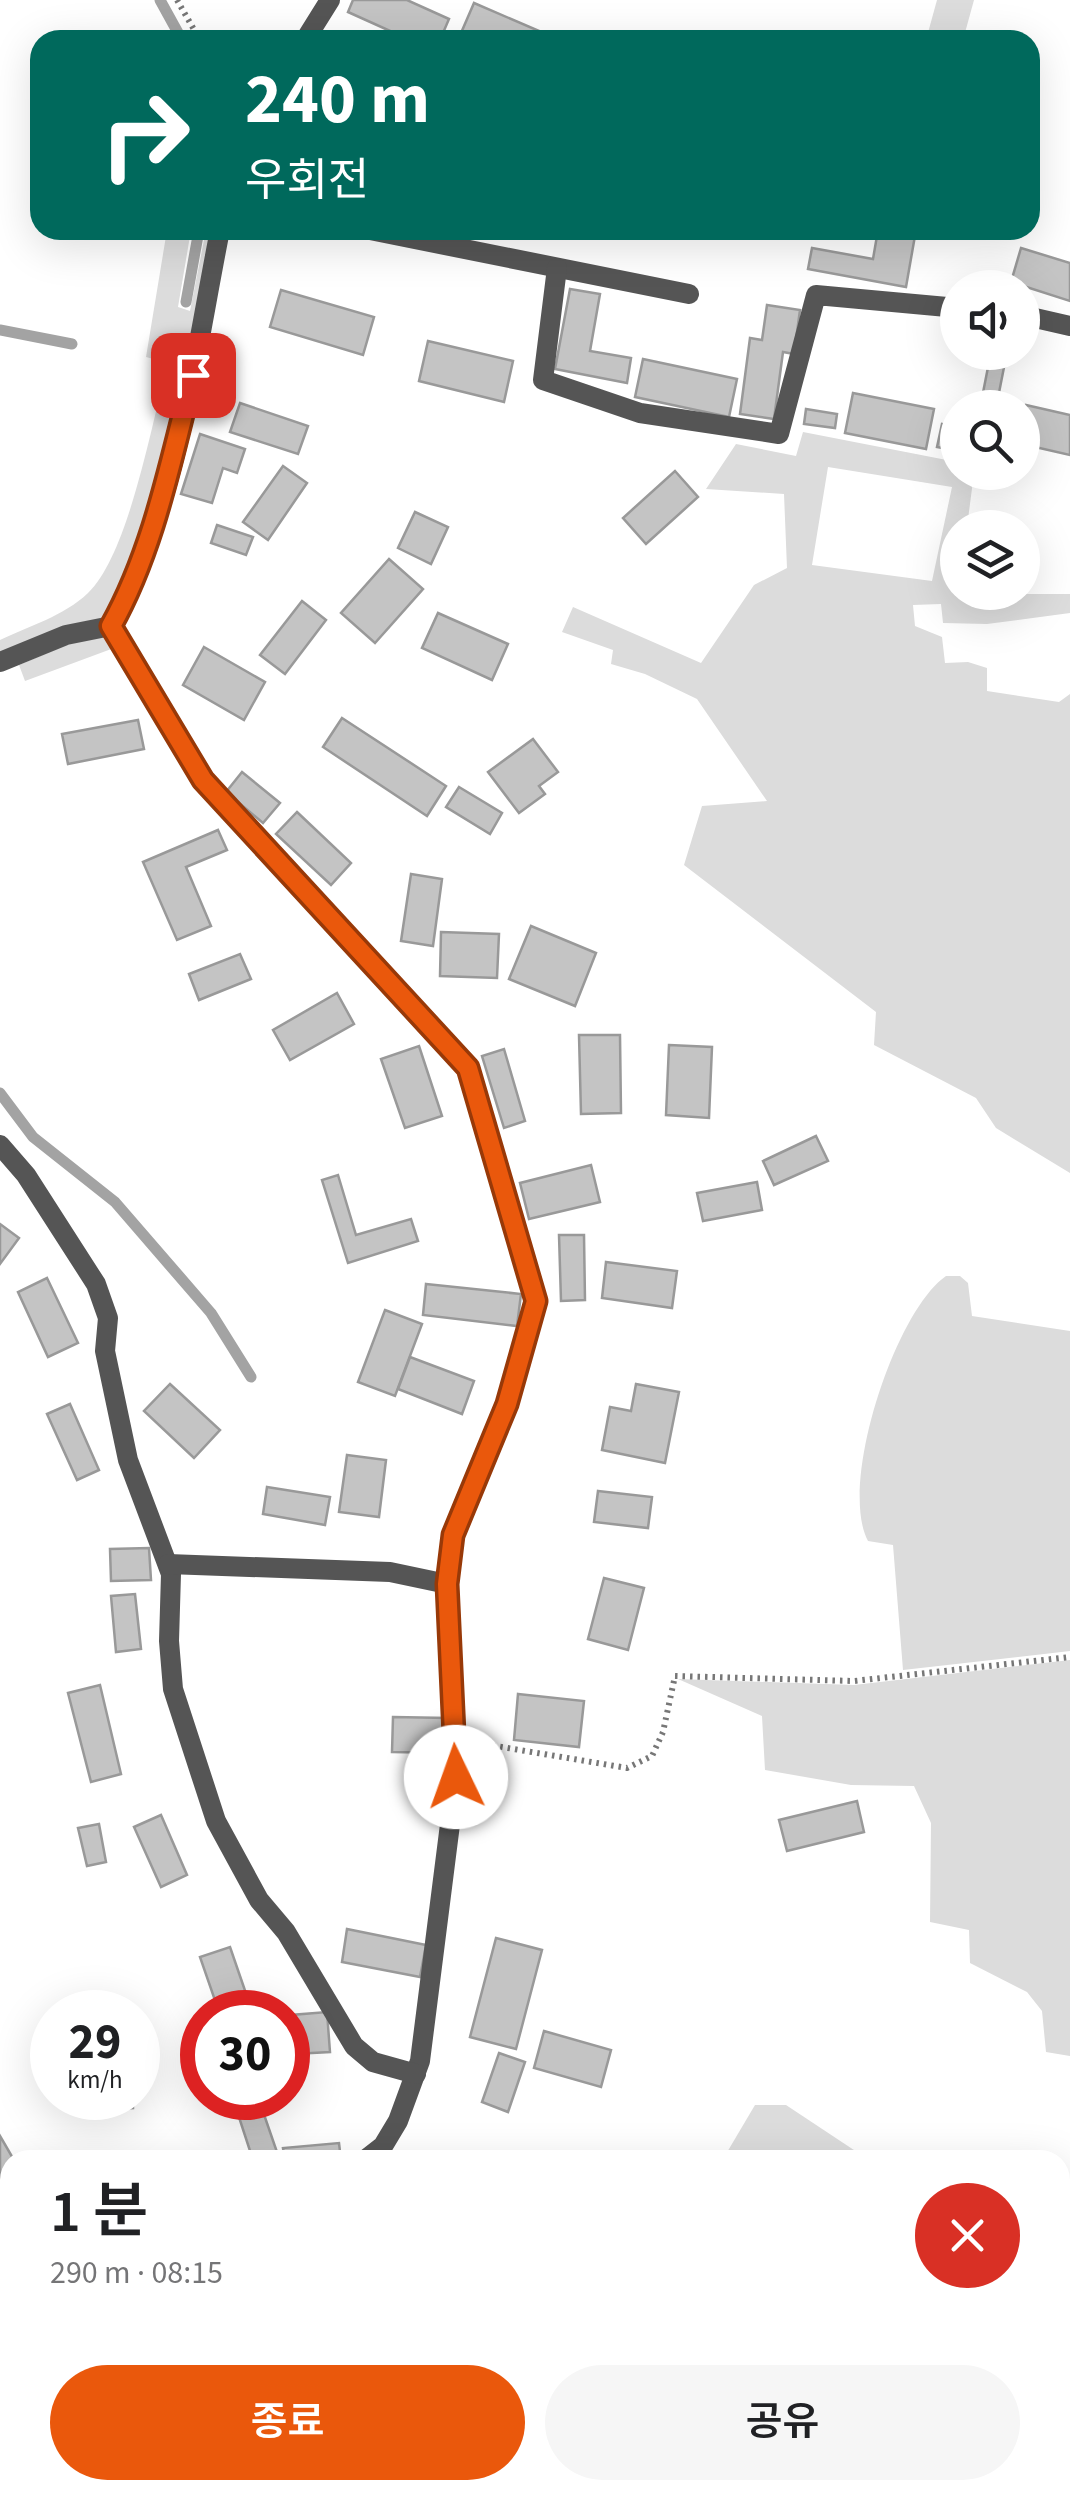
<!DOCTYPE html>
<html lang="ko">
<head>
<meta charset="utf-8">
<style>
	:root { --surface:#fff; --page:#f6f6f6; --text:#202124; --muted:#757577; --accent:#ea580c }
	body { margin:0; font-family:"Source Sans 3","Noto Sans KR",sans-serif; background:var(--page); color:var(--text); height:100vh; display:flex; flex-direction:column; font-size:38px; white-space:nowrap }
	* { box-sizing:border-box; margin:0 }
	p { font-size:32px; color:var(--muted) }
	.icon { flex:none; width:55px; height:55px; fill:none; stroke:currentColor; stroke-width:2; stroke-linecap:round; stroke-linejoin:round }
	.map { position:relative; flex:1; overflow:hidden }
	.side { position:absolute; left:0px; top:2150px; width:1070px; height:350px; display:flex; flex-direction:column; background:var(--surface); border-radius:30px 30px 0 0; box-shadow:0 10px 40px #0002 }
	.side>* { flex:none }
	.hud { position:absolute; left:30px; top:30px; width:1010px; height:210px; border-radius:30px; box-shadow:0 10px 40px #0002; background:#00695c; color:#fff; overflow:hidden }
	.buttons { position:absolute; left:940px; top:270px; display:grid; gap:20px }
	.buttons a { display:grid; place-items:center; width:100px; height:100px; border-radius:50%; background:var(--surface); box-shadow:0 10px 40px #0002; font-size:50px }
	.speed { position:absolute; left:30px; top:1990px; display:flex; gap:20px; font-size:50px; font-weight:700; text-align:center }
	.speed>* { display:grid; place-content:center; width:130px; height:130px; border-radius:50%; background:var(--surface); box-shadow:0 10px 40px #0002; line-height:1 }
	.speed small { font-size:25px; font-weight:400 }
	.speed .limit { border:15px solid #d22; background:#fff; color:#111 }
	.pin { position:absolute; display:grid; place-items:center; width:85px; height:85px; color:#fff; margin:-42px; border-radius:20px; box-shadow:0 5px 15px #0006 }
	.me { position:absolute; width:110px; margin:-55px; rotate:357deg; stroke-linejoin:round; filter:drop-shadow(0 0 8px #0008) }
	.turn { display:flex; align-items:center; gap:35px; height:210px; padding:0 50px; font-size:45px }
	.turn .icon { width:130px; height:130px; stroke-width:2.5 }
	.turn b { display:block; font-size:70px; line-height:85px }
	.round { display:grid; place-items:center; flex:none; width:105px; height:105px; border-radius:52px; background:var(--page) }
	.summary { display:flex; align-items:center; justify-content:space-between; height:170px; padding:0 50px }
	h1 { font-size:60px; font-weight:600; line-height:75px }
	.primary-button { display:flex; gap:20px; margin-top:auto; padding:20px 50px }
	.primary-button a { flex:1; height:115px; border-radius:60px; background:var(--accent); color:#fff; font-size:40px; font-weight:600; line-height:115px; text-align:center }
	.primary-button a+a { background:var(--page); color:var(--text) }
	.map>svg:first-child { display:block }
</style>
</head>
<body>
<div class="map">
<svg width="1070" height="2500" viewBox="0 0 1070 2500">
	<rect width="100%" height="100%" fill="#fff"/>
	<g fill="#dcdcdc" fill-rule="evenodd">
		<path d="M937,0h37l-11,40h-37z"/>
		<path d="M167,230h24l-13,77 12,4 16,-81h9c-13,66 -67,356 -114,389 -27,18 -70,26 -101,37v-16c29,-14 64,-24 88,-47 41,-39 64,-172 80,-230l-22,-6z"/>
		<path d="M803,432l154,30 1,10 16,1 -7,54 -9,1v66h112v19l-83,11 -44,-1 -2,-19 -28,1 2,21 27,11 3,26 23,-1 19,6v23l72,11 11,-8v479l-74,-45 -20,-30 -102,-53 2,-33 -192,-147 18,-59 65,-5 -70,-102 -52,-25 -34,-10 2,-14 -51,-18 11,-25 128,56 53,-78 33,-17 -3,-74 -78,-5 30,-45 60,12zM828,467l124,20 -20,94 -120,-16z"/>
		<path d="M104,634l10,14 -89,33 -6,-16 68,-29z"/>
		<path d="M946,1276h14l8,7 4,33 98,15v320l-167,19 -10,-125 -25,-4c-30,-56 27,-230 78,-265z"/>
		<path d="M1070,1660v396l-24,-4 -4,-41 -15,-19 -57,-29 -1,-33 -39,-8 1,-99 -17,-37 -63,-1 -86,-15 -3,-54 -84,-37 176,6z"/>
		<path d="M755,2105h31l83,55h-135l-8,-6z"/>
		<path d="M1070,2227v194l-10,-12v-173z"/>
	</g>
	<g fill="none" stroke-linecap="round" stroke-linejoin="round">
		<g stroke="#a3a3a3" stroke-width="11">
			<path d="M160,0l22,40"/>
			<path d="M186,302l13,-72"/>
			<path d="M0,330l72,14"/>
			<path d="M0,1093l33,44 82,65 96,111 40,64"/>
		</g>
	</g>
	<g fill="#c4c4c4" stroke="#999" stroke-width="2.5">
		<path d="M353,0h54l42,19 -9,21h-30l-62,-28z"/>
		<path d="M474,3l79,34 -1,3h-94z"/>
		<path d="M878,230h38l-10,57 -98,-18 4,-21 61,11z"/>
		<path d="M1021,248l49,15v38l-59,-19z"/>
		<path d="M570,289l30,5 -10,57 41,7 -4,25 -72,-14z"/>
		<path d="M281,290l93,27 -11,38 -93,-28z"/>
		<path d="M767,305l33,5 -6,44 -11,-2 -9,67 -34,-5 10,-76 12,2z"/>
		<path d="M428,341l85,20 -9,41 -85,-21z"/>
		<path d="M991,352h16l-11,56h-16z"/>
		<path d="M643,359l94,20 -8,38 -94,-20z"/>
		<path d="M853,393l81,16 -8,40 -81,-16z"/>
		<path d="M240,403l68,23 -10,28 -68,-22z"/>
		<path d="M1026,405l44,10v40l-48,-11z"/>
		<path d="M806,409l31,5 -2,14 -31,-4z"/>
		<path d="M942,424l16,3v24l-21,-4z"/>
		<path d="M200,434l45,15 -8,24 -14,-5 -11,35 -31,-9z"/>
		<path d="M283,466l24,17 -39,57 -25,-18z"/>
		<path d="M675,471l23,26 -52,47 -23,-26z"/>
		<path d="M415,512l33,15 -17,37 -33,-16z"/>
		<path d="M217,525l36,12 -7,18 -35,-12z"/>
		<path d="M389,559l34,30 -48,54 -34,-30z"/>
		<path d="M302,601l24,19 -41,54 -25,-19z"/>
		<path d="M438,613l70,31 -16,36 -70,-32z"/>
		<path d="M204,647l61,35 -21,38 -61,-35z"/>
		<path d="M342,718l104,68 -19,30 -104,-69z"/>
		<path d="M138,720l6,29 -76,15 -6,-30z"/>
		<path d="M533,739l25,33 -19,14 6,8 -26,19 -31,-41z"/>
		<path d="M242,772l38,31 -17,20 -37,-31z"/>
		<path d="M459,787l43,26 -12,21 -44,-27z"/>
		<path d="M297,812l54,51 -20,22 -55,-51z"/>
		<path d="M218,830l9,20 -41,17 25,59 -34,14 -34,-78z"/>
		<path d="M411,874l31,5 -9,67 -32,-5z"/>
		<path d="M531,926l65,27 -21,53 -66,-27z"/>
		<path d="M441,932l58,2 -2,44 -57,-2z"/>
		<path d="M240,954l11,25 -52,21 -10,-26z"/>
		<path d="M337,993l17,31 -64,36 -17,-30z"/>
		<path d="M579,1035h41l1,78 -40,1z"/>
		<path d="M669,1045l43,2 -3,71 -43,-3z"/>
		<path d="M419,1046l23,70 -37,12 -24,-69z"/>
		<path d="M504,1049l21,72 -21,7 -22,-72z"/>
		<path d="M816,1136l12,25 -54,24 -11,-24z"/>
		<path d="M591,1165l9,37 -71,17 -9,-36z"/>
		<path d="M338,1175l18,60 55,-16 7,22 -70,22 -26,-83z"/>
		<path d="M757,1182l5,28 -59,11 -6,-28z"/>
		<path d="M0,1224l19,14 -19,26z"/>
		<path d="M559,1235h25l1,65 -24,1z"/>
		<path d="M606,1262l71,9 -5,37 -70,-10z"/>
		<path d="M47,1278l31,65 -30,14 -30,-65z"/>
		<path d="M426,1284l95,10 -4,32 -94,-11z"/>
		<path d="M385,1310l37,14 -27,72 -37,-14z"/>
		<path d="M410,1357l64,24 -12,33 -64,-25z"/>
		<path d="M170,1384l50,46 -26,28 -50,-47z"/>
		<path d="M636,1384l43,8 -14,71 -63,-13 8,-43 21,4z"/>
		<path d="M70,1404l29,66 -22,10 -30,-66z"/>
		<path d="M347,1455l39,5 -7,57 -40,-5z"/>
		<path d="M267,1487l63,10 -5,28 -62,-11z"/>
		<path d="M598,1491l54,6 -4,31 -54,-6z"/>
		<path d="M149,1548l2,32 -40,1 -1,-32z"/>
		<path d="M604,1578l40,10 -16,62 -40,-11z"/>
		<path d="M135,1594l6,55 -25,3 -5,-56z"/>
		<path d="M100,1685l21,89 -30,8 -23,-89z"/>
		<path d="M518,1694l66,7 -5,46 -65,-7z"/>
		<path d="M393,1717l55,1v35l-56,-1z"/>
		<path d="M857,1801l7,31 -77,19 -8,-31z"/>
		<path d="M161,1815l26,60 -26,12 -27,-60z"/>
		<path d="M99,1824l7,38 -19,4 -9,-38z"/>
		<path d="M347,1929l79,16 -6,32 -78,-15z"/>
		<path d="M496,1938l46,12 -26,99 -46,-12z"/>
		<path d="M230,1947l21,61 -32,4 -19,-55z"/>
		<path d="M327,2012l3,40 -36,2 -3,-39z"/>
		<path d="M544,2031l67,19 -10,37 -67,-19z"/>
		<path d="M499,2053l26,9 -17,50 -26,-10z"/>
		<path d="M102,2098h31v10l-30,2z"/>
		<path d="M259,2100l19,55 -25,5 -17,-52z"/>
		<path d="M0,2136l14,24h-4v106l-10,-17z"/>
		<path d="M339,2143l2,17h-56l-2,-12z"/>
		<path d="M10,2360v74l-10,4v-75z"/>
		<path d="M28,2490h107l1,8 -108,2z"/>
		<path d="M844,2490h47l1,10h-47z"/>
	</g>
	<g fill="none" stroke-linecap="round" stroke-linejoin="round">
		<g stroke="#777" stroke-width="6" stroke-dasharray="2.5 5" stroke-linecap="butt">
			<path d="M177,0l23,40"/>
			<path d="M478,1743l149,25 25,-12 11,-24 12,-56 179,5 216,-24"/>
			<path d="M0,2338l10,-4"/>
			<path d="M385,2500l2,-10"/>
		</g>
		<g stroke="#555" stroke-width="20">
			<path d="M305,40l25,-40"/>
			<path d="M370,230l319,64"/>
			<path d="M557,268l-14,112 97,33 139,21 37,-139 142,13"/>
			<path d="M1022,315l48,11"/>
			<path d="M111,626l92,153 265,289 68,233 -41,137 -42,97 -6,49 9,193 -36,284 -22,60 -15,25 -18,14"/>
			<path d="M0,662l66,-27 45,-9c66,-120 83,-265 109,-396"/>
			<path d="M0,1145l26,30 70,109 12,34 -3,33 23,109 43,114 -2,67 4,48 43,132 43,79 27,32 68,114 19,16 43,12"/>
			<path d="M168,1564l222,8 57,12"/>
		</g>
	</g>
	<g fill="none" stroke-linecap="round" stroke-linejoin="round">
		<g stroke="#983908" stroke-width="25">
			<path id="route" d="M193,375c-22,84 -39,174 -82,251l92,154 265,288 68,233 -29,103 -54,131 -6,49 9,193"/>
		</g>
		<use href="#route" stroke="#ea580c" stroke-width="18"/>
	</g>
</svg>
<div class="buttons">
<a><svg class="icon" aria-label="sound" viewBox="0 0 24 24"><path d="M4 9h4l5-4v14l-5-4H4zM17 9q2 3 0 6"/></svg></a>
<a><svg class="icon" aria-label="search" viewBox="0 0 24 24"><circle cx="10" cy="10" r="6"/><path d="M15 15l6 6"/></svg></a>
<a><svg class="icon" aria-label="layers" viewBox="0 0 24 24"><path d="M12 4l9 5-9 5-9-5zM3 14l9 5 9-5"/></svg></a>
</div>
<div class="speed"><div>29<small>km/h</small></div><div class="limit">30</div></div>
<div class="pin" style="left:193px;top:375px;background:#d93025"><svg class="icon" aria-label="arrive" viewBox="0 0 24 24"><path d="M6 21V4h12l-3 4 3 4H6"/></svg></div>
<svg class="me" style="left:456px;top:1777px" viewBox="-20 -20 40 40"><circle r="19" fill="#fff"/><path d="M0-13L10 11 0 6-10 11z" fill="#ea580c"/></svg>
<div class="hud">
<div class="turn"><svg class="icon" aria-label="right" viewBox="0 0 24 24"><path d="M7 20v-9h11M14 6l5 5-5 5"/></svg><div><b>240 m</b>우회전</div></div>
</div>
<section class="side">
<div class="summary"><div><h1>1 분</h1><p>290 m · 08:15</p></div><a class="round" style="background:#d93025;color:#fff"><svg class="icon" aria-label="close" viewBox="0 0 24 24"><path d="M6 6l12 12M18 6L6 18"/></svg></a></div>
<div class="primary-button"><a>종료</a><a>공유</a></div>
</section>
</div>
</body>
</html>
